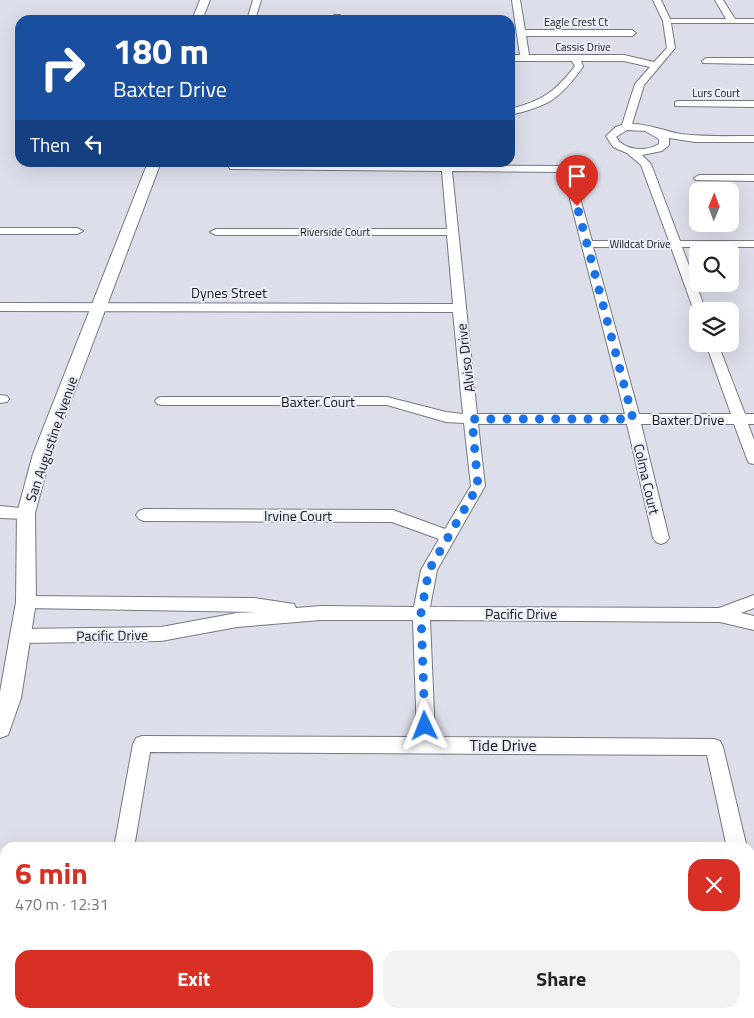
<!DOCTYPE html>
<html lang="en">
<head>
<meta charset="utf-8">
<style>
	:root { --surface:#fff; --page:#f2f2f2; --text:#222; --muted:#767676; --accent:#d93025 }
	body { margin:0; font-family:"Titillium Web",sans-serif; background:var(--page); color:var(--text); height:100vh; display:flex; flex-direction:column; font-size:19px; white-space:nowrap }
	* { box-sizing:border-box; margin:0 }
	p { font-size:16px; color:var(--muted) }
	.icon { flex:none; width:28px; height:28px; fill:none; stroke:currentColor; stroke-width:2; stroke-linecap:round; stroke-linejoin:round }
	.map { position:relative; flex:1; overflow:hidden }
	.sheet { position:absolute; left:0px; top:842px; width:755px; height:176px; display:flex; flex-direction:column; background:var(--surface); border-radius:15px 15px 0 0; box-shadow:0 5px 20px #0002 }
	.sheet>* { flex:none }
	.top-card { position:absolute; left:15px; top:15px; width:500px; height:152px; border-radius:15px; box-shadow:0 5px 20px #0002; background:#1a4fa0; color:#fff; overflow:hidden }
	.needle { width:32px; rotate:1deg }
	.controls { position:absolute; left:689px; top:182px; display:grid; gap:10px }
	.controls a { display:grid; place-items:center; width:50px; height:50px; border-radius:10px; background:var(--surface); box-shadow:0 5px 20px #0002; font-size:25px }
	.pin { position:absolute; display:grid; place-items:center; width:42px; height:42px; color:#fff; margin:-51px -21px; border-radius:50% 50% 50% 0; rotate:-45deg; box-shadow:0 0 5px #0007 }
	.pin .icon { rotate:45deg }
	.me { position:absolute; width:55px; margin:-28px; rotate:358deg; stroke-linejoin:round; filter:drop-shadow(0 0 4px #0008) }
	.turn { display:flex; align-items:center; gap:18px; height:105px; padding:0 15px; font-size:22px }
	.turn .icon { width:65px; height:65px; stroke-width:2.5 }
	.turn b { display:block; font-size:35px; line-height:42px }
	.then { display:flex; align-items:center; height:48px; padding:0 15px; background:#0003; gap:10px; font-size:19px }
	.round { display:grid; place-items:center; flex:none; width:52px; height:52px; border-radius:15px; background:var(--page) }
	.summary { display:flex; align-items:center; justify-content:space-between; height:85px; padding:0 15px }
	h1 { font-size:30px; font-weight:700; line-height:38px; color:var(--accent) }
	.primary-button { display:flex; gap:10px; margin-top:auto; padding:10px 15px }
	.primary-button a { flex:1; height:58px; border-radius:15px; background:var(--accent); color:#fff; font-size:20px; font-weight:700; line-height:58px; text-align:center }
	.primary-button a+a { background:var(--page); color:var(--text) }
	.map>svg:first-child { display:block }
</style>
</head>
<body>
<div class="map">
<svg width="754" height="1018" viewBox="0 0 754 1018">
	<rect width="100%" height="100%" fill="#dcdfea"/>
	<g fill="none" stroke-linecap="round" stroke-linejoin="round">
		<g stroke="#767983" stroke-width="2">
			<g id="minor">
				<path d="M253,0h8l-6,20h-8z"/>
				<path d="M512,0h8l5,30h107l4,3 -4,3h-106l3,19h95l30,7 13,-14 -4,-27 -10,-21h8l9,19h56l-11,-19h8l12,19h19v4h-83l4,25 -31,37 -12,39c17,0 32,7 49,10 24,3 49,2 73,2v6h-59l-26,-4v7l-7,6 -20,4 9,9 29,77h74v6h-72l24,64h-8v3l-4,-3 -23,-64h-78l46,167h92l-25,-70h12l27,70h9v10h-6l6,16v24l-5,-1 -2,-4 -13,-35h-93l28,114 -3,4 -5,2 -5,-2 -3,-4 -26,-114h-149l7,62 -48,84 -7,37 289,1 35,-13v13l-13,5 13,3v14l-34,-8 -290,-2 5,117 279,2 6,2 3,6 24,101h-20l-20,-93 -557,-3 -16,96h-20l19,-104 3,-6 6,-2 275,1 -4,-117h-92l-84,7 -76,14 -140,2 -6,-2 -2,-5 2,-5 6,-2 140,-2 76,-14 19,-1 -230,-4 -6,-1 -2,-5 2,-5 6,-1 228,2 40,6 2,4 25,-2 93,1 7,-37 18,-31 -47,-17 -248,-1 -5,-2 -3,-4 3,-4 5,-2 249,1 52,19 26,-43 -7,-63 -18,-1 -59,-17h-225l-5,-1 -2,-3 2,-3 5,-1h225l59,15 17,2 -10,-102 -453,-1v-8l453,1 -6,-69h-231l-6,-3 6,-3h231l-5,-58 -212,-2 -1,-2 5,-3 333,2 5,3 20,72h77l-28,-76 -14,-12 -14,-6 -7,-11 10,-9 6,-2 13,-41 15,-17 -26,-6h-43l2,5 -1,2c-23,32 -34,38 -72,47v-6c32,-8 45,-17 65,-43l-3,-5h-62v-6h10zM627,130l18,1 14,8v5c-13,8 -35,7 -43,-7zM452,171l111,1 62,242h-148z"/>
				<path d="M334,15h6l1,5h-8z"/>
				<path d="M424,17h6l1,3h-8z"/>
				<path d="M706,58h48v6l-51,-1 -1,-2z"/>
				<path d="M678,101h76v6l-79,-1v-4z"/>
				<path d="M699,175h55v6l-59,-1 -1,-2z"/>
				<path d="M0,228h77l6,3 -6,3h-77z"/>
				<path d="M0,395l7,1 2,3 -2,3 -7,1z"/>
				<path d="M0,506l31,3 3,4 -3,4 -5,2 -26,-1z"/>
				<path d="M750,894l4,1v37l-4,-1z"/>
				<rect x="750" y="959" width="4" height="22"/>
			</g>
		</g>
		<g stroke="#767983" stroke-width="2">
			<g id="tertiary">
				<path d="M200,0h10l-8,20h-10z"/>
				<path d="M148,162h13l-110,292 -16,59 1,89 -15,96 -13,37 -8,3v-46l16,-90 1,-89 16,-59z"/>
			</g>
		</g>
		<use href="#minor" fill="#fff" fill-rule="evenodd"/>
		<use href="#tertiary" fill="#fff" fill-rule="evenodd"/>
	</g>
	<g fill="none" stroke-linecap="round" stroke-linejoin="round">
		<path stroke="#1a73e8" stroke-width="9" stroke-dasharray="0 16.2" d="M425,726l-4,-113 8,-43 49,-84 -6,-67h161l-56,-213"/>
	</g>
	<g text-anchor="middle" dominant-baseline="central" stroke-width="4" stroke-linejoin="round" paint-order="stroke">
		<g font-size="11" fill="#18191c" stroke="#e9edf7">
			<text x="576" y="22">Eagle Crest Ct</text>
			<text x="583" y="47">Cassis Drive</text>
			<text x="716" y="93">Lurs Court</text>
			<text x="335" y="232">Riverside Court</text>
			<text x="640" y="244">Wildcat Drive</text>
		</g>
		<g font-size="14" fill="#18191c" stroke="#e9edf7">
			<text x="229" y="292">Dynes Street</text>
			<text transform="translate(465 358) rotate(-97)">Alviso Drive</text>
			<text x="318" y="401">Baxter Court</text>
			<text x="688" y="419">Baxter Drive</text>
			<text transform="translate(51 439) rotate(-71)">San Augustine Avenue</text>
			<text transform="translate(647 479) rotate(77)">Colma Court</text>
			<text x="298" y="515">Irvine Court</text>
			<text x="521" y="613">Pacific Drive</text>
			<text transform="translate(112 635) rotate(-1)">Pacific Drive</text>
		</g>
		<g font-size="16" fill="#18191c" stroke="#e9edf7">
			<text x="503" y="745">Tide Drive</text>
		</g>
	</g>
</svg>
<div class="controls">
<a><svg class="needle" viewBox="-14 -14 28 28"><path d="M0-13l5 13h-10z" fill="#e53935"/><path d="M0 13l5-13h-10z" fill="#767676"/></svg></a>
<a><svg class="icon" aria-label="search" viewBox="0 0 24 24"><circle cx="10" cy="10" r="6"/><path d="M15 15l6 6"/></svg></a>
<a><svg class="icon" aria-label="layers" viewBox="0 0 24 24"><path d="M12 4l9 5-9 5-9-5zM3 14l9 5 9-5"/></svg></a>
</div>
<div class="pin" style="left:577px;top:206px;background:#d93025"><svg class="icon" aria-label="arrive" viewBox="0 0 24 24"><path d="M6 21V4h12l-3 4 3 4H6"/></svg></div>
<svg class="me" style="left:425px;top:726px" viewBox="-20 -20 40 40"><path d="M0-17L14 15 0 8-14 15z" fill="#1a73e8" stroke="#fff" stroke-width="4"/></svg>
<div class="top-card">
<div class="turn"><svg class="icon" aria-label="right" viewBox="0 0 24 24"><path d="M7 20v-9h11M14 6l5 5-5 5"/></svg><div><b>180 m</b>Baxter Drive</div></div>
<div class="then">Then<svg class="icon" aria-label="left" viewBox="0 0 24 24"><path d="M17 20v-9H6M10 6l-5 5 5 5"/></svg></div>
</div>
<section class="sheet">
<div class="summary"><div><h1>6 min</h1><p>470 m · 12:31</p></div><a class="round" style="background:#d93025;color:#fff"><svg class="icon" aria-label="close" viewBox="0 0 24 24"><path d="M6 6l12 12M18 6L6 18"/></svg></a></div>
<div class="primary-button"><a>Exit</a><a>Share</a></div>
</section>
</div>
</body>
</html>
